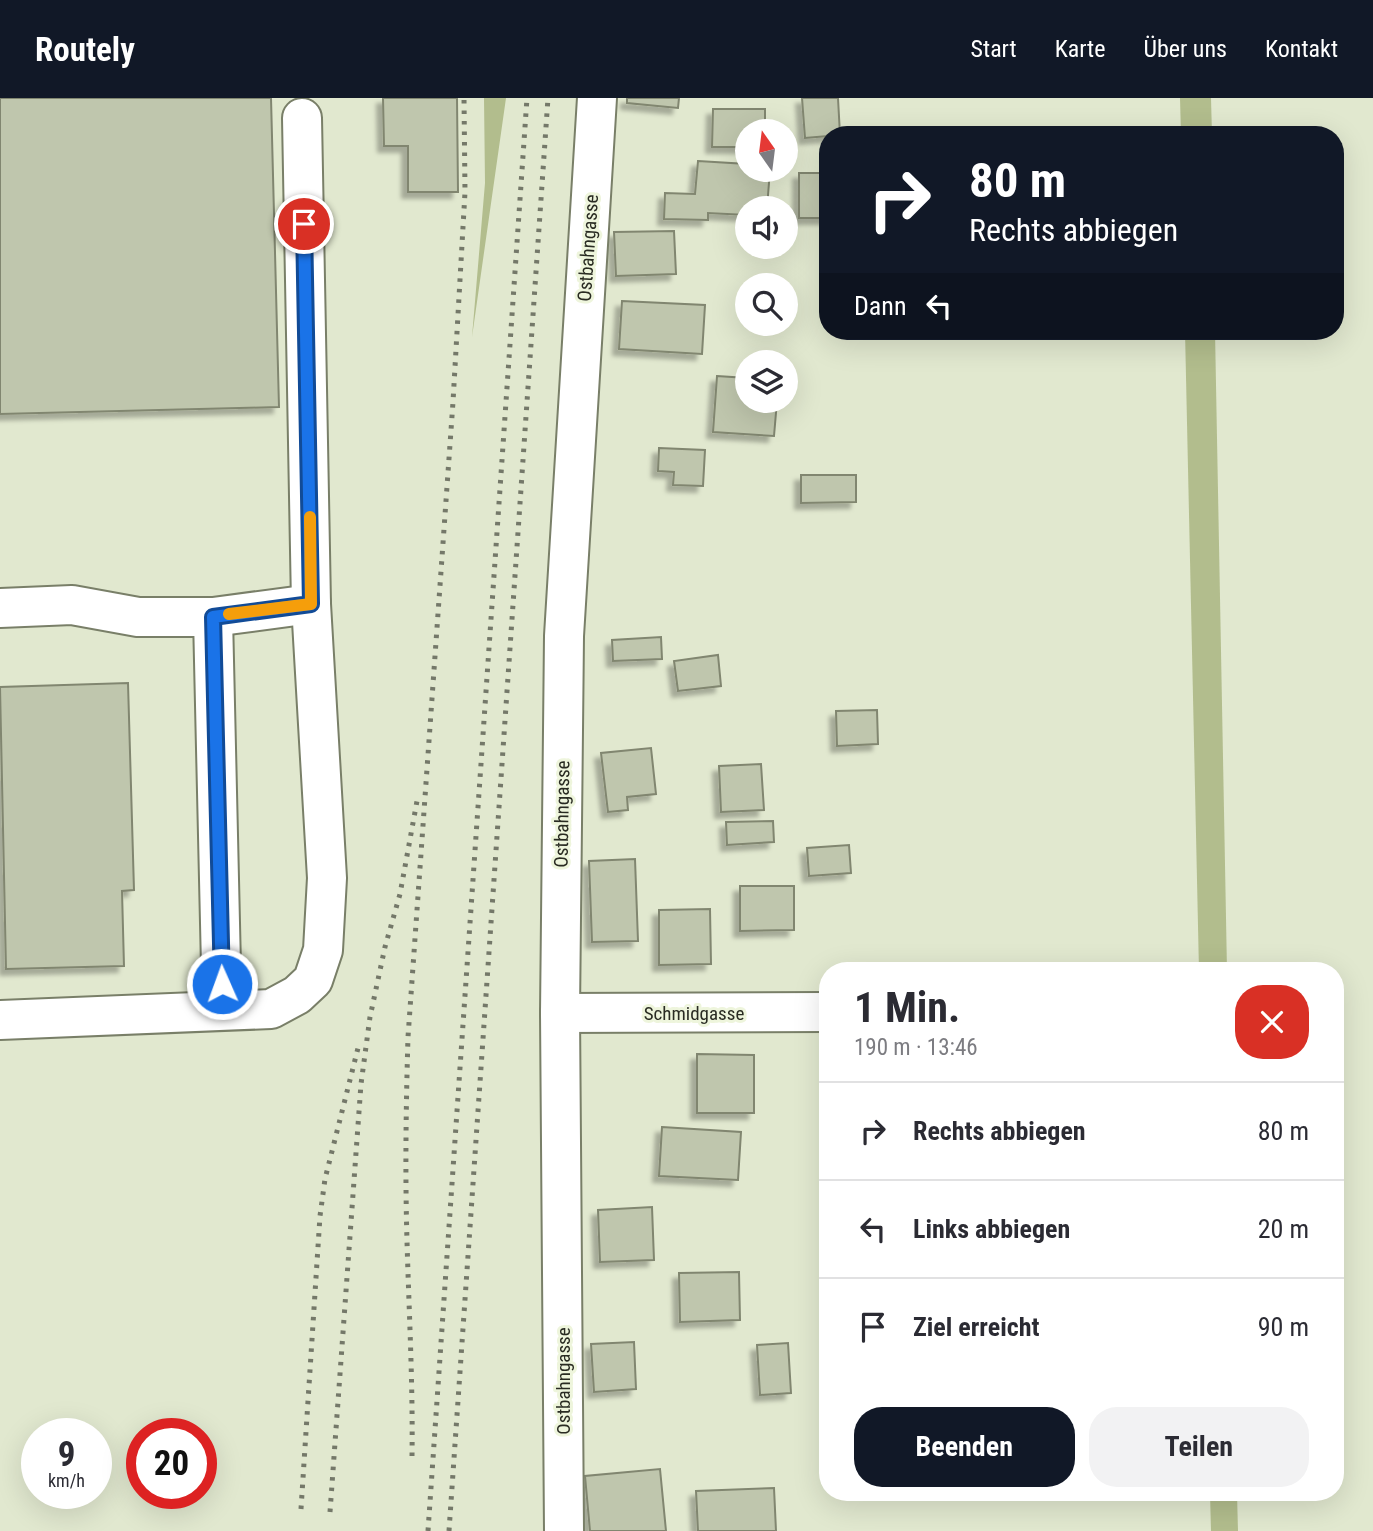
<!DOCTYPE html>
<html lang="de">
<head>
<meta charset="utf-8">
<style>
	:root { --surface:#fff; --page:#f2f2f3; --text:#2b2b33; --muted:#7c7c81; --line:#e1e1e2; --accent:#111827 }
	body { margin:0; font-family:"Roboto Condensed",sans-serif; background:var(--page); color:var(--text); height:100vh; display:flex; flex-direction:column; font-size:26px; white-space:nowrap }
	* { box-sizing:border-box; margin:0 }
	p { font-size:23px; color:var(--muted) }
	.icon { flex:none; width:38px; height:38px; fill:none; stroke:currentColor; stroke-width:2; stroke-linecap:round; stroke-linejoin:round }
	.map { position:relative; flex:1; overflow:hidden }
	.details { position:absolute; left:819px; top:864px; width:525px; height:539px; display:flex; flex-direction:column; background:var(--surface); border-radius:28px; box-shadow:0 7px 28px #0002 }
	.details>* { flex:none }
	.guide { position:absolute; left:819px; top:28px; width:525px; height:214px; border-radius:28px; box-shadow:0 7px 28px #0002; background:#111827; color:#fff; overflow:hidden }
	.needle { width:46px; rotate:346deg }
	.tools { position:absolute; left:735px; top:21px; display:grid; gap:14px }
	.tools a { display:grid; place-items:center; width:63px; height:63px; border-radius:50%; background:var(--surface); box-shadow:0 7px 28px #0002; font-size:35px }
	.speed { position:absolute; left:21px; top:1320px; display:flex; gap:14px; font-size:35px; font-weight:700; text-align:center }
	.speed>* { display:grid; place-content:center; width:91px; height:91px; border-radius:50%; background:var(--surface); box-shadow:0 7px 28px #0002; line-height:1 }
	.speed small { font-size:18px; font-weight:400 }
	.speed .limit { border:10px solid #d22; background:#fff; color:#111 }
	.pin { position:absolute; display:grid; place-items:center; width:60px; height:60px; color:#fff; margin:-30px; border:4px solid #fff; border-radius:50%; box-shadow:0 2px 7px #0007 }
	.me { position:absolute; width:77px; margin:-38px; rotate:358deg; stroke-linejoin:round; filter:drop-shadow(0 0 5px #0008) }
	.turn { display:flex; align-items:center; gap:24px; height:147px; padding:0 35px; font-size:32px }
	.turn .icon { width:91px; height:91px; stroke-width:2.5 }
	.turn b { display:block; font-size:49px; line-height:60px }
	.then { display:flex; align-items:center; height:66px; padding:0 35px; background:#0003; gap:14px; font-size:26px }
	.round { display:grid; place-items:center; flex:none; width:74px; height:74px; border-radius:28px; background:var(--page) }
	.summary { display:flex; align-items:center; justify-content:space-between; height:119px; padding:0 35px }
	h1 { font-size:42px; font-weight:700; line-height:52px }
	.action { display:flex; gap:14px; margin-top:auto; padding:14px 35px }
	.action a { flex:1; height:80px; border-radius:28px; background:var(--accent); color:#fff; font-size:28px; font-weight:700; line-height:80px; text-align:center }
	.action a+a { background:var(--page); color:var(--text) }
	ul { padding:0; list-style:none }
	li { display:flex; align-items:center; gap:21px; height:98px; padding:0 35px; border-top:2px solid var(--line) }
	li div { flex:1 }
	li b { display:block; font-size:26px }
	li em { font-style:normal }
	header { display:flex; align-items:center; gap:42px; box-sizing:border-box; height:98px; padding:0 35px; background:var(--accent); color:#fff }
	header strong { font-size:33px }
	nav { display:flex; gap:38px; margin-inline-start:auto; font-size:24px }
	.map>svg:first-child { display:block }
</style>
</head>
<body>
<header>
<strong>Routely</strong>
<nav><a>Start</a><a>Karte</a><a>Über uns</a><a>Kontakt</a></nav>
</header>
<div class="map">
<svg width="1373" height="1433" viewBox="0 0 1373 1433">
	<defs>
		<filter id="shadow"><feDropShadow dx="-6" dy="6" stdDeviation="2" flood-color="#0004"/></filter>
	</defs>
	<rect width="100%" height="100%" fill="#e1e8cf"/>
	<g fill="#b2bd8d">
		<path d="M484,0h22l-34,239 13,-154z"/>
		<path d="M1180,0h31l1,37h-31z"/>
		<path d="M1185,233h30l12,640h-28z"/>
		<path d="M1210,1395h27l1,38h-27z"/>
	</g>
	<g fill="#bfc6ad" stroke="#818670" stroke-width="2" filter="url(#shadow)">
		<path d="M0,0h271l8,309 -279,7z"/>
		<path d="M383,0h74l1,94h-50v-46h-24z"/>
		<path d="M627,0h52l-1,10 -51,-5z"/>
		<path d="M802,0h36l2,37 -35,3z"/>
		<path d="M713,11h52v22h-18v16h-35z"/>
		<path d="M698,63l49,3v6h23l-3,38h-20v7l-39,-2v7l-44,-1 1,-26 30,1z"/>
		<rect x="799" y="75" width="29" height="45"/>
		<path d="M674,133l2,43 -60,2 -2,-44z"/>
		<path d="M622,203l83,4 -3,49 -83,-5z"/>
		<path d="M717,278l30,2v23h30l-3,35 -61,-4z"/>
		<path d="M659,350l46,2 -2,36 -30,-1 1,-13 -16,-1z"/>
		<path d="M801,377h55v27l-55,1z"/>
		<path d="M661,539l1,22 -49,2 -1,-21z"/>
		<path d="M718,557l3,31 -43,5 -4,-30z"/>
		<path d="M128,585l6,207 -12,1 2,75 -118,3 -6,-282z"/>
		<path d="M877,612l1,34 -41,2 -1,-35z"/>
		<path d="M651,650l5,46 -29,3 1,13 -20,2 -7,-59z"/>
		<path d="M761,666l3,46 -43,2 -2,-46z"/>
		<path d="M773,723l1,21 -47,3 -1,-23z"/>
		<path d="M849,747l2,28 -42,3 -2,-28z"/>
		<path d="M635,761l3,82 -46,1 -3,-81z"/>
		<path d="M740,788h54v44l-54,1z"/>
		<path d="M710,811l1,55 -52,1v-55z"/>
		<path d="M697,956l57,1v58h-57z"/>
		<path d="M662,1029l79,5 -3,48 -79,-4z"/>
		<path d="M652,1109l2,53 -54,2 -2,-52z"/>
		<path d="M739,1174l1,48 -60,2 -1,-49z"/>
		<path d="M634,1244l2,47 -42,3 -3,-48z"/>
		<path d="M788,1245l3,50 -31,2 -3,-50z"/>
		<path d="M660,1371l6,62h-76l-5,-55z"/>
		<path d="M774,1390l2,43h-78l-2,-40z"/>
	</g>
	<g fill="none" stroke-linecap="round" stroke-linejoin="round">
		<g stroke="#797f68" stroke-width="42">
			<g id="minor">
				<path d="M0,510l72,-3 66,12h75l98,-13 -9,-486"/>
				<path d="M213,519l9,393"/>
				<path d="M560,915l268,-1"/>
				<path d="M0,922l271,-11 26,-14 16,-15 10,-30 4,-72 -16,-274"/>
				<path d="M564,1433l-4,-518 4,-377 33,-538"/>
			</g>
		</g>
		<use href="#minor" stroke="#fff" stroke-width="38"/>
		<g stroke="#747869" stroke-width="5" stroke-dasharray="3.5 7" stroke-linecap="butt">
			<path d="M412,1358c1,-72 -3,-143 -5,-215 -2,-68 -1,-136 1,-204l45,-635 12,-210 -1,-94"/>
			<path d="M301,1411l19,-293 5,-37 33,-131"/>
			<path d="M330,1414l31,-428 9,-67 15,-70 15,-53 17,-93"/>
			<path d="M428,1433l99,-1433"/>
			<path d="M449,1433l99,-1433"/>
		</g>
	</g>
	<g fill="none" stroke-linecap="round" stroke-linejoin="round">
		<g stroke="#114b97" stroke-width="18">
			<path id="route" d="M222,886l-9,-367 98,-13 -7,-380"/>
		</g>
		<use href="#route" stroke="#1a73e8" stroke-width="12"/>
		<path stroke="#f59e0b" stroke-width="12" d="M229,516l82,-10 -1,-87"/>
	</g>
	<g text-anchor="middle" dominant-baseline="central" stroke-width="6" stroke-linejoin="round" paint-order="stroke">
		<g font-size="19" fill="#292b22" stroke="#eef5dc">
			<text transform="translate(588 150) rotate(-86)">Ostbahngasse</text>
			<text transform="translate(562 716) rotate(-89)">Ostbahngasse</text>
			<text x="694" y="915">Schmidgasse</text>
			<text transform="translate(563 1283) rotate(-90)">Ostbahngasse</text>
		</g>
	</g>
</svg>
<div class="tools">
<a><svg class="needle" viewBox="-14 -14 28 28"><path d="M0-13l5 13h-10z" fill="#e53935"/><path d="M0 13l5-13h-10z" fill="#7c7c81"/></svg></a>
<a><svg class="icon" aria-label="sound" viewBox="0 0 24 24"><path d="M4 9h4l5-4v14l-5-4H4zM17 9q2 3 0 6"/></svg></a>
<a><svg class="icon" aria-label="search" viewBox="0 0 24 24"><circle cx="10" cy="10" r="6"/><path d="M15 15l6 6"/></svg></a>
<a><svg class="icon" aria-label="layers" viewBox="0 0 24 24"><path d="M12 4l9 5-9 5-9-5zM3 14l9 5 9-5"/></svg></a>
</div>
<div class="speed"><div>9<small>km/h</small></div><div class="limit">20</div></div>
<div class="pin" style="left:304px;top:126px;background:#d93025"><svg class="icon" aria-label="arrive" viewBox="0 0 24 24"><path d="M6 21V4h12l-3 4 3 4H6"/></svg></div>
<svg class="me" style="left:222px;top:886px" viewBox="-20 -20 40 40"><circle r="17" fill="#1a73e8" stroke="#fff" stroke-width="3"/><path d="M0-11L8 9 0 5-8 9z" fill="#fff"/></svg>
<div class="guide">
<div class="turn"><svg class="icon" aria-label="right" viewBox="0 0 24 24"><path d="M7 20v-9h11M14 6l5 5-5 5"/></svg><div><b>80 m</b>Rechts abbiegen</div></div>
<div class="then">Dann<svg class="icon" aria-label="left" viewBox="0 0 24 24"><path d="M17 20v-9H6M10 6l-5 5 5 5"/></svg></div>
</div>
<section class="details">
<div class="summary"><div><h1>1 Min.</h1><p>190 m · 13:46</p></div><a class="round" style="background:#d93025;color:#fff"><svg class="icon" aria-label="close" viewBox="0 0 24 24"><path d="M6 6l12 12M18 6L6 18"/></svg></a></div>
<ul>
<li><svg class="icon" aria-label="right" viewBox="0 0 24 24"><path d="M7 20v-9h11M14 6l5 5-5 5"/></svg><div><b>Rechts abbiegen</b></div><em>80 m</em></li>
<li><svg class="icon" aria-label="left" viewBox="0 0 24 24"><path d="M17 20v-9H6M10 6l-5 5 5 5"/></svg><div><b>Links abbiegen</b></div><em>20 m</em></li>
<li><svg class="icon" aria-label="arrive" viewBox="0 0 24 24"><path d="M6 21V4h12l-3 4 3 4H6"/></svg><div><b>Ziel erreicht</b></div><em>90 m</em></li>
</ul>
<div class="action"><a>Beenden</a><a>Teilen</a></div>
</section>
</div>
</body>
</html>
